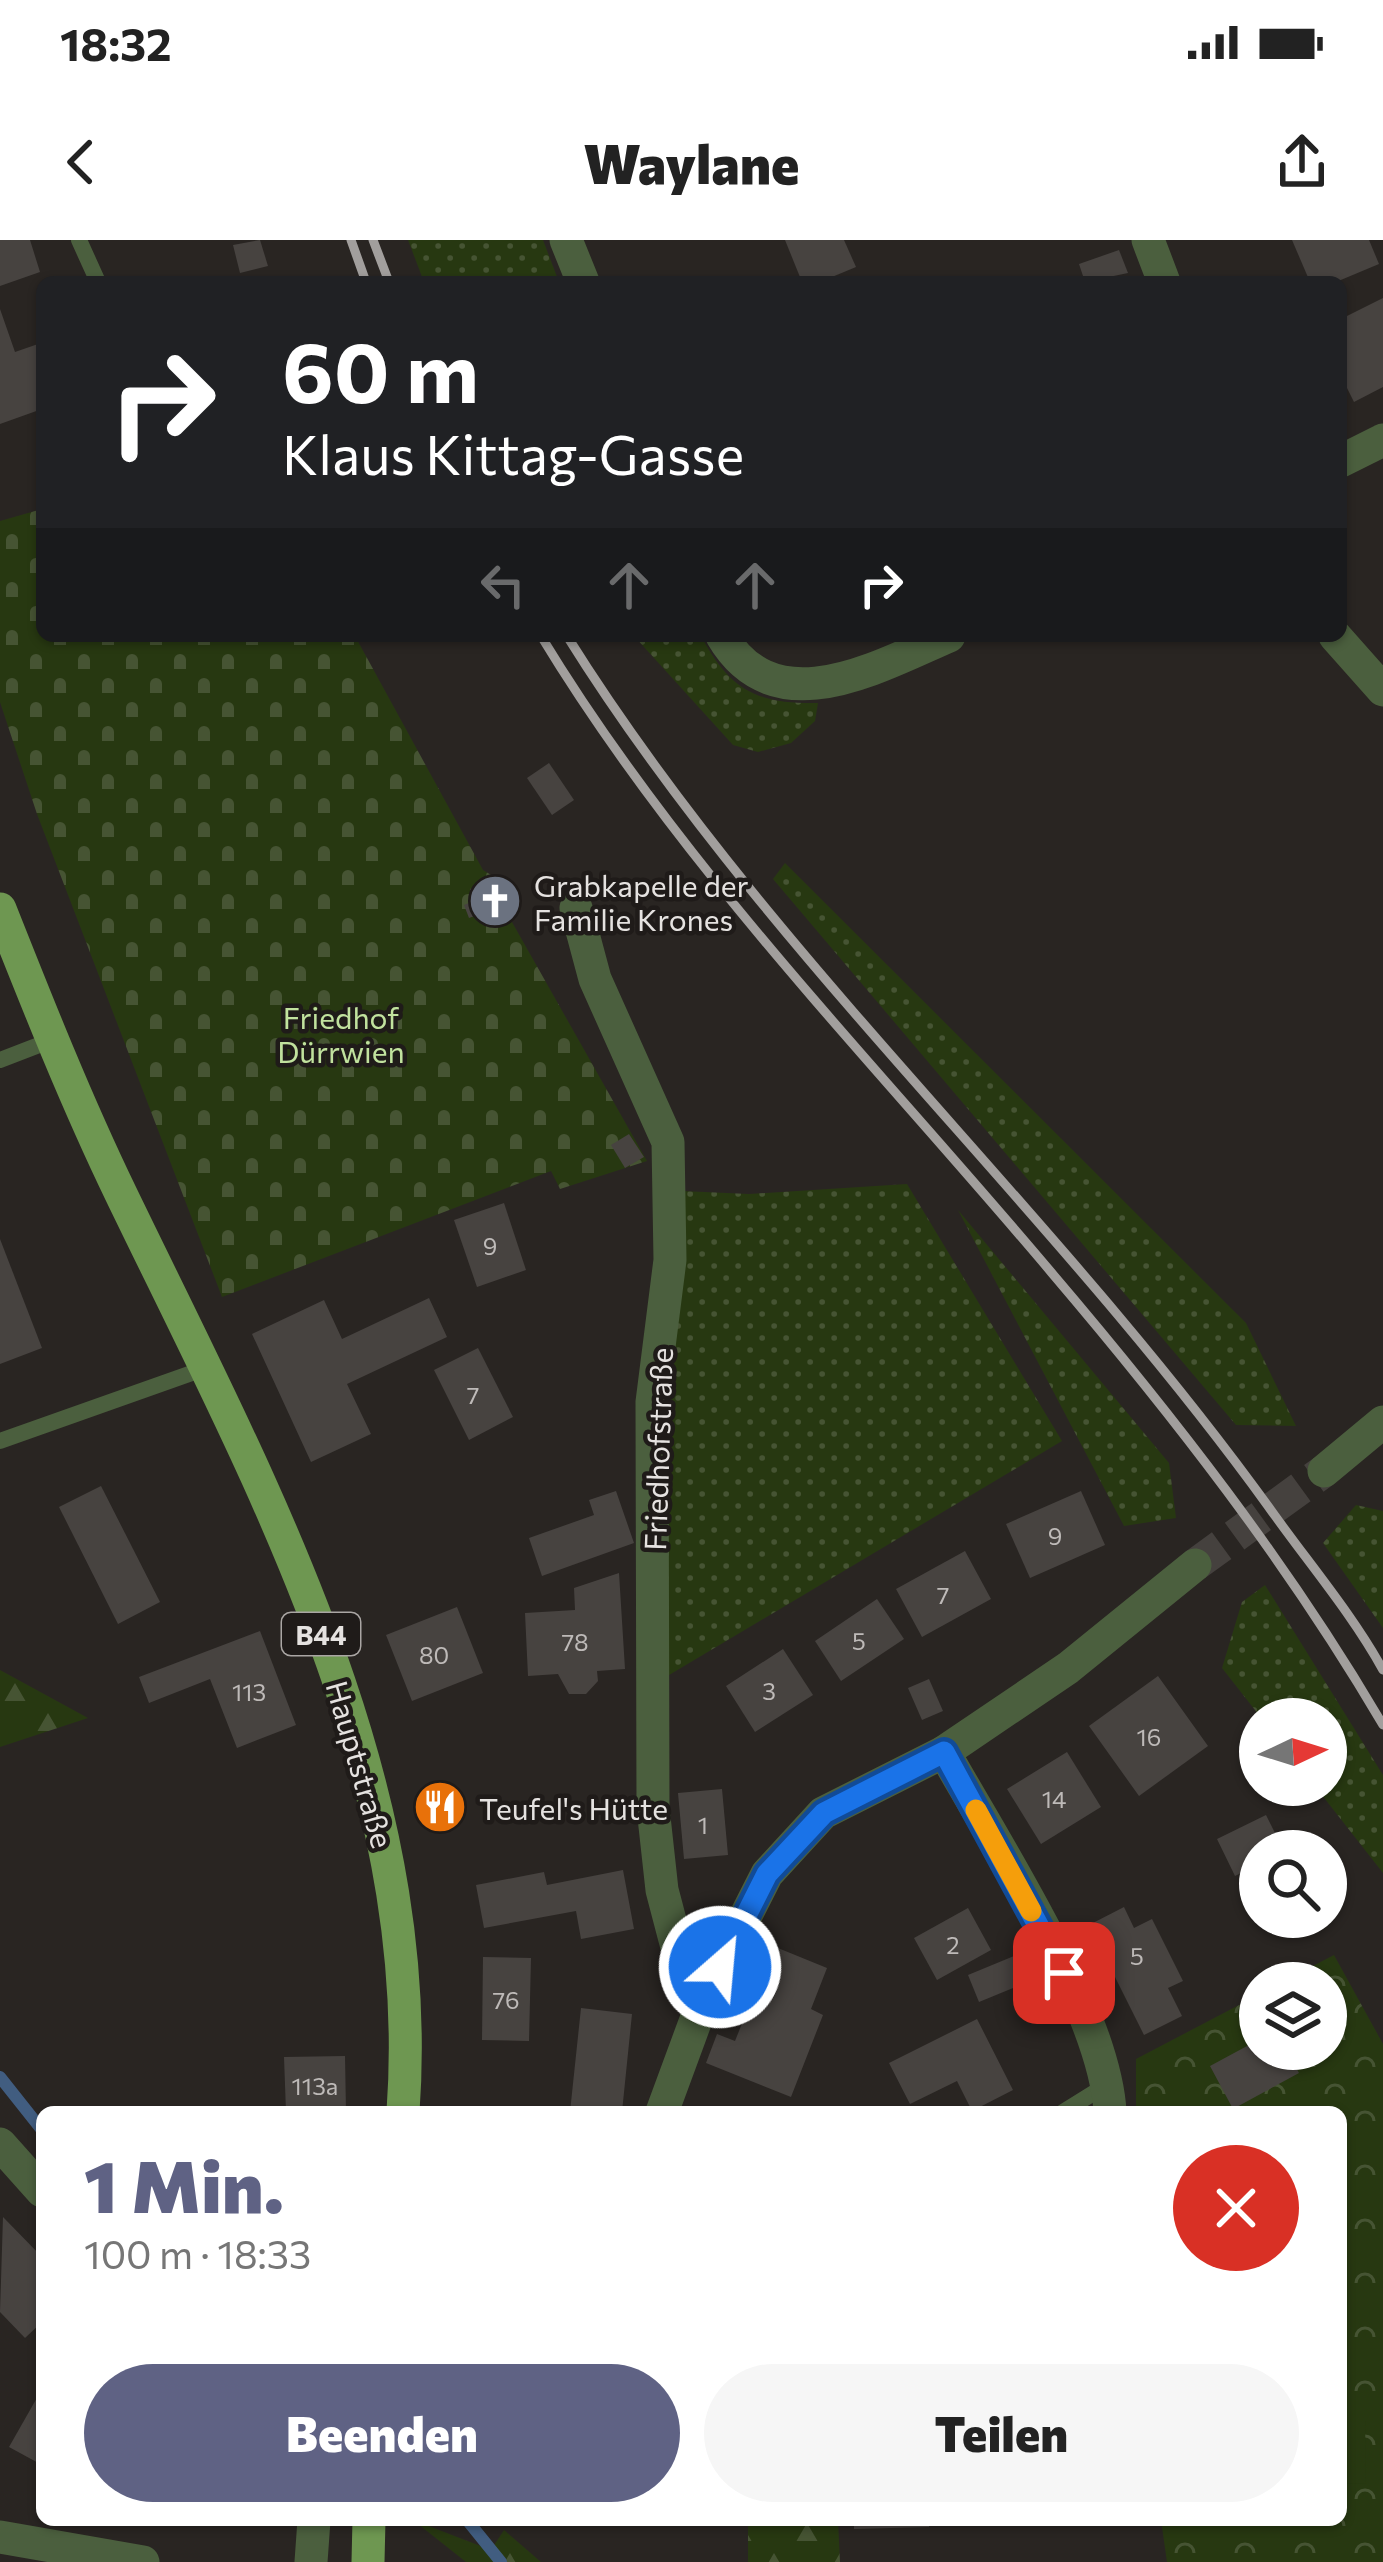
<!DOCTYPE html>
<html lang="de">
<head>
<meta charset="utf-8">
<style>
	:root { --surface:#fff; --page:#f6f6f6; --text:#222; --muted:#767676; --accent:#5f6284 }
	body { margin:0; font-family:Commissioner,sans-serif; background:var(--page); color:var(--text); height:100vh; display:flex; flex-direction:column; font-size:45px; white-space:nowrap }
	* { box-sizing:border-box; margin:0 }
	p { font-size:39px; color:var(--muted) }
	.icon { flex:none; width:66px; height:66px; fill:none; stroke:currentColor; stroke-width:2; stroke-linecap:round; stroke-linejoin:round }
	.map { position:relative; flex:1; overflow:hidden }
	.sheet { position:absolute; left:36px; top:1866px; width:1311px; height:420px; display:flex; flex-direction:column; background:var(--surface); border-radius:18px; box-shadow:0 3px 9px #0004 }
	.sheet>* { flex:none }
	.hud { position:absolute; left:36px; top:36px; width:1311px; height:366px; border-radius:18px; box-shadow:0 3px 9px #0004; background:#202124; color:#fff; overflow:hidden }
	.needle { width:78px; rotate:86deg }
	.tools { position:absolute; left:1239px; top:1458px; display:grid; gap:24px }
	.tools a { display:grid; place-items:center; width:108px; height:108px; border-radius:50%; background:var(--surface); box-shadow:0 3px 9px #0004; font-size:60px }
	.pin { position:absolute; display:grid; place-items:center; width:102px; height:102px; color:#fff; margin:-51px; border-radius:24px; box-shadow:0 6px 18px #0006 }
	.me { position:absolute; width:132px; margin:-66px; rotate:27deg; stroke-linejoin:round; filter:drop-shadow(0 0 9px #0008) }
	.turn { display:flex; align-items:center; gap:42px; height:252px; padding:0 48px; font-size:54px }
	.turn .icon { width:156px; height:156px; stroke-width:2.5 }
	.turn b { display:block; font-size:84px; line-height:102px }
	.lanes { display:flex; align-items:center; height:114px; padding:0 48px; background:#0003; justify-content:center; gap:60px; direction:ltr }
	.lanes .off { opacity:.35 }
	.round { display:grid; place-items:center; flex:none; width:126px; height:126px; border-radius:63px; background:var(--page) }
	.headline { display:flex; align-items:center; justify-content:space-between; height:204px; padding:0 48px }
	h1 { font-size:72px; font-weight:800; line-height:90px; color:var(--accent) }
	.action { display:flex; gap:24px; margin-top:auto; padding:24px 48px }
	.action a { flex:1; height:138px; border-radius:72px; background:var(--accent); color:#fff; font-size:48px; font-weight:800; line-height:138px; text-align:center }
	.action a+a { background:var(--page); color:var(--text) }
	.status { display:flex; justify-content:space-between; align-items:center; height:84px; padding:0 60px; background:var(--surface); direction:ltr }
	.status svg { height:33px; fill:currentColor }
	header { display:flex; justify-content:space-between; align-items:center; height:156px; padding:0 48px; background:var(--surface); font-size:54px; font-weight:800 }
	.map>svg:first-child { display:block }
</style>
</head>
<body>
<div class="status"><b>18:32</b><svg viewBox="0 0 49 12"><path d="M0 12V9h3v3zM5 12V6h3v6zM10 12V3h3v9zM15 12V0h3v12zM26 1h20v11H26zM47 4h2v5h-2z"/></svg></div>
<header><svg class="icon" aria-label="back" viewBox="0 0 24 24"><path d="M15 5l-7 7 7 7"/></svg>Waylane<svg class="icon" aria-label="share" viewBox="0 0 24 24"><path d="M12 15V3M7 8l5-5 5 5M5 13v7h14v-7"/></svg></header>
<div class="map">
<svg width="1383" height="2322" viewBox="0 0 1383 2322">
	<defs>
		<pattern id="grass-dots" width="8" height="8" patternUnits="userSpaceOnUse" patternTransform="scale(3)"><rect width="8" height="8" fill="#273811"/><path d="M2 2h.1M6 6h.1" fill="none" stroke="#465433" stroke-width="1.8" stroke-linecap="round"/></pattern>
		<pattern id="forest-firs" width="22" height="20" patternUnits="userSpaceOnUse" patternTransform="scale(3)"><rect width="22" height="20" fill="#273811"/><path d="M5 1l3.5 6h-7zM16 11l3.5 6h-7z" fill="#465433"/></pattern>
		<pattern id="cemetery-stones" width="16" height="16" patternUnits="userSpaceOnUse" patternTransform="scale(3)"><rect width="16" height="16" fill="#273811"/><path d="M2 7V4a2 2 0 0 1 4 0v3zM10 15v-3a2 2 0 0 1 4 0v3z" fill="#465433"/></pattern>
		<pattern id="park-crowns" width="20" height="18" patternUnits="userSpaceOnUse" patternTransform="scale(3)"><rect width="20" height="18" fill="#273811"/><path d="M2 6a3 3 0 1 1 6 0M12 15a3 3 0 1 1 6 0" fill="none" stroke="#465433"/></pattern>
	</defs>
	<rect width="100%" height="100%" fill="#292522"/>
	<g fill="url(#grass-dots)">
		<path d="M408,0h135l16,42h-135z"/>
		<path d="M634,396h67c29,54 55,68 117,67l-3,18 -24,22 -33,9 -25,-7z"/>
		<path d="M785,623l461,460 50,103 -60,-1 -463,-546z"/>
		<path d="M907,944l155,257 -408,243 -2,-282 30,-211 67,3z"/>
		<path d="M958,970l211,253 7,55 -52,8z"/>
		<path d="M1356,1265l27,6v117l-60,-85z"/>
		<path d="M1265,1345l118,190v98l-69,-88h12v-66h-64l-40,-51 20,-66z"/>
	</g>
	<g fill="url(#forest-firs)">
		<path d="M0,1430l88,48 -88,29z"/>
		<path d="M413,2280l78,30 13,-20 37,32h-75z"/>
		<path d="M748,2280h90l2,42h-92z"/>
	</g>
	<path fill="url(#cemetery-stones)" d="M42,269v127h313l128,234 31,19v23l-6,3 139,246 -87,28 -9,-18 -329,126 -185,-483 -37,-112v-181z"/>
	<path fill="url(#park-crowns)" d="M1334,1715l49,89v518h-216l-6,-42h180v-408h-205v-53l124,-65v55h66v-66h-46z"/>
	<path fill="#273811" d="M1341,2180h24l1,63 -25,1z"/>
	<g fill="none" stroke-linecap="round" stroke-linejoin="round">
		<g stroke="#415d80" stroke-width="12">
			<path d="M0,1837l42,53"/>
			<path d="M467,2280l34,42"/>
		</g>
	</g>
	<g fill="#474340">
		<path d="M0,0h30l10,32 -40,14z"/>
		<path d="M260,0l8,26 -28,7 -7,-28z"/>
		<path d="M785,0h59l12,27 -36,15h-18z"/>
		<path d="M1292,0h77l10,24 -43,18h-26z"/>
		<path d="M1119,10l9,23 -43,9 -6,-18z"/>
		<path d="M1383,58v89l-29,15 -13,-26v-57z"/>
		<path d="M0,69l15,43 23,-8 4,13v52l-42,15z"/>
		<path d="M549,523l25,37 -22,15 -25,-37z"/>
		<path d="M502,637l14,17 -2,18 -31,12 -3,-10 -11,4 -5,-13 10,-4 -4,-12z"/>
		<path d="M629,894l15,23 -19,11 -14,-23z"/>
		<path d="M504,963l22,67 -49,17 -23,-67z"/>
		<path d="M0,999l42,109 -42,16z"/>
		<path d="M429,1058l18,39 -100,47 24,50 -60,28 -59,-128 72,-34 18,39z"/>
		<path d="M478,1108l35,69 -44,23 -35,-70z"/>
		<path d="M101,1246l59,116 -42,22 -59,-117z"/>
		<path d="M616,1251l18,52 -92,33 -13,-38 65,-23 -5,-15z"/>
		<path d="M1081,1251l24,54 -75,33 -24,-54z"/>
		<path d="M965,1311l26,48 -69,38 -26,-48z"/>
		<path d="M619,1333l6,96 -28,2 1,10 -12,13h-17l-11,-20 -30,2 -3,-63 50,-3 -1,-22z"/>
		<path d="M877,1359l27,40 -63,42 -26,-40z"/>
		<path d="M457,1367l26,66 -71,28 -26,-66z"/>
		<path d="M260,1391l36,94 -59,23 -27,-69 -61,24 -10,-26z"/>
		<path d="M783,1409l30,46 -58,37 -29,-46z"/>
		<path d="M1158,1436l50,70 -69,50 -50,-70z"/>
		<path d="M929,1439l14,32 -21,9 -14,-32z"/>
		<path d="M1067,1512l34,55 -60,37 -34,-55z"/>
		<path d="M722,1549l6,66 -44,4 -6,-66z"/>
		<path d="M1266,1575l18,36h-24v13l-25,12 -18,-37z"/>
		<path d="M623,1630l11,59 -53,10 -5,-28 -92,17 -8,-43 68,-13 3,13z"/>
		<path d="M1124,1667l10,21 18,-9 31,62 -15,7 14,28 -38,19 -55,-110z"/>
		<path d="M968,1668l23,42 -54,30 -23,-42z"/>
		<path d="M773,1706l54,22 -16,41 12,6 -32,82 -85,-34 11,-29 18,7z"/>
		<path d="M1014,1716l11,27 -46,19 -11,-27z"/>
		<path d="M483,1717l48,1 -2,83 -47,-1z"/>
		<path d="M581,1768l51,6 -10,98h-52z"/>
		<path d="M977,1779l36,71 -41,21 -15,-30 -47,23 -21,-41z"/>
		<path d="M1260,1799v10h26l13,24 -66,36 -23,-43z"/>
		<path d="M345,1816l1,56h-60l-2,-55z"/>
		<path d="M3,1977l39,40v65l-17,16 -25,-26z"/>
		<path d="M42,2149v76l-33,-18z"/>
		<path d="M854,2280h75v7l-75,2z"/>
	</g>
	<g fill="none" stroke-linecap="round" stroke-linejoin="round">
		<path stroke="#45413e" stroke-width="33" stroke-dasharray="33 16" stroke-linecap="butt" d="M1195,1325l129,-94"/>
		<g stroke="#4b5f3e" stroke-width="16">
			<path d="M79,0l19,42"/>
			<path d="M0,820l52,-20"/>
			<path d="M0,1201l206,-73"/>
			<path d="M1063,1872l45,-28"/>
		</g>
		<g stroke="#4b5f3e" stroke-width="33">
			<path d="M566,0l17,42"/>
			<path d="M1148,0l16,42"/>
			<path d="M1341,221l42,-21"/>
			<path d="M722,396c53,90 155,31 227,0"/>
			<path d="M1335,396l48,54"/>
			<path d="M576,668l19,71 73,163 2,118 -18,142 1,406 9,82 16,61 26,47"/>
			<path d="M1324,1231l59,-49"/>
			<path d="M944,1512c51,91 161,260 166,360"/>
			<path d="M662,1872l42,-114 63,-124 56,-61 121,-61 124,-84 127,-103"/>
			<path d="M0,1904l42,47"/>
			<path d="M0,2297l143,25"/>
			<path d="M311,2322l3,-42"/>
		</g>
		<g stroke="#6e9751" stroke-width="33">
			<path d="M0,669c38,96 76,192 121,285 139,288 306,587 282,918"/>
			<path d="M368,2322l1,-42"/>
		</g>
		<g stroke="#a29f9d" stroke-width="9">
			<path d="M351,0l15,42"/>
			<path d="M373,0l16,42"/>
			<path d="M541,396c142,234 335,428 510,636 121,142 237,291 332,453"/>
			<path d="M567,396c198,317 483,568 701,870 38,54 83,106 115,164"/>
		</g>
	</g>
	<g fill="none" stroke-linecap="round" stroke-linejoin="round">
		<g stroke="#114b97" stroke-width="30">
			<path id="route" d="M720,1727l47,-93 57,-61 120,-61 120,221"/>
		</g>
		<use href="#route" stroke="#1a73e8" stroke-width="21"/>
		<path stroke="#f59e0b" stroke-width="21" d="M976,1570l55,101"/>
	</g>
	<defs>
		<g id="church-disc" transform="scale(2.7)"><circle r="9.5" fill="#6b7280" stroke="#1f1b19"/><path d="M-1.2-6h2.4v3.5h3.3v2.4h-3.3V6h-2.4V-.1h-3.3v-2.4h3.3Z" fill="#fff"/></g>
		<g id="restaurant-disc" transform="scale(2.7)"><circle r="9.5" fill="#e8710a" stroke="#1f1b19"/><path d="M-5-6h1v4h1v-4h1v4h1v-4h1v5L-1.5 .5V6h-2V.5L-5-1ZM5-6V6H3V1.5H1.5Q1.5-4 5-6Z" fill="#fff"/></g>
	</defs>
	<g fill-rule="evenodd">
		<use href="#church-disc" x="495" y="661"/>
		<use href="#restaurant-disc" x="440" y="1567"/>
	</g>
	<g text-anchor="middle" dominant-baseline="central" stroke-width="9" stroke-linejoin="round" paint-order="stroke">
		<g font-size="24" fill="#bebab8">
			<text x="490" y="1005">9</text>
			<text x="473" y="1154">7</text>
			<text x="1055" y="1295">9</text>
			<text x="943" y="1354">7</text>
			<text x="859" y="1400">5</text>
			<text x="575" y="1401">78</text>
			<text x="434" y="1414">80</text>
			<text x="769" y="1450">3</text>
			<text x="249" y="1451">113</text>
			<text x="1149" y="1496">16</text>
			<text x="1054" y="1558">14</text>
			<text x="703" y="1584">1</text>
			<text x="953" y="1704">2</text>
			<text x="1137" y="1715">5</text>
			<text x="506" y="1759">76</text>
			<text x="315" y="1845">113a</text>
		</g>
		<rect fill="#1f1b19" stroke="#aaa6a4" stroke-width="3" x="282" y="1373" width="78" height="42" rx="9"/>
		<g font-size="27" font-weight="bold" fill="#e5e2e0">
			<text x="321" y="1394">B44</text>
		</g>
		<g font-size="30" fill="#e5e2e0" stroke="#1f1b19" text-anchor="start">
			<text x="534" y="644">Grabkapelle der<tspan x="534" dy="34">Familie Krones</tspan></text>
			<text x="479" y="1567">Teufel's Hütte</text>
		</g>
		<g font-size="30" fill="#c1e29e" stroke="#1f1b19">
			<text x="341" y="776">Friedhof<tspan x="341" dy="34">Dürrwien</tspan></text>
		</g>
		<g font-size="30" fill="#e5e2e0" stroke="#1f1b19">
			<text transform="translate(657 1209) rotate(-88)">Friedhofstraße</text>
			<text transform="translate(361 1524) rotate(74)">Hauptstraße</text>
		</g>
	</g>
</svg>
<div class="tools">
<a><svg class="needle" viewBox="-14 -14 28 28"><path d="M0-13l5 13h-10z" fill="#e53935"/><path d="M0 13l5-13h-10z" fill="#767676"/></svg></a>
<a><svg class="icon" aria-label="search" viewBox="0 0 24 24"><circle cx="10" cy="10" r="6"/><path d="M15 15l6 6"/></svg></a>
<a><svg class="icon" aria-label="layers" viewBox="0 0 24 24"><path d="M12 4l9 5-9 5-9-5zM3 14l9 5 9-5"/></svg></a>
</div>
<div class="pin" style="left:1064px;top:1733px;background:#d93025"><svg class="icon" aria-label="arrive" viewBox="0 0 24 24"><path d="M6 21V4h12l-3 4 3 4H6"/></svg></div>
<svg class="me" style="left:720px;top:1727px" viewBox="-20 -20 40 40"><circle r="17" fill="#1a73e8" stroke="#fff" stroke-width="3"/><path d="M0-11L8 9 0 5-8 9z" fill="#fff"/></svg>
<div class="hud">
<div class="turn"><svg class="icon" aria-label="right" viewBox="0 0 24 24"><path d="M7 20v-9h11M14 6l5 5-5 5"/></svg><div><b>60 m</b>Klaus Kittag-Gasse</div></div>
<div class="lanes"><svg class="icon off" aria-label="left" viewBox="0 0 24 24"><path d="M17 20v-9H6M10 6l-5 5 5 5"/></svg><svg class="icon off" aria-label="ahead" viewBox="0 0 24 24"><path d="M12 20V5M6 11l6-6 6 6"/></svg><svg class="icon off" aria-label="ahead" viewBox="0 0 24 24"><path d="M12 20V5M6 11l6-6 6 6"/></svg><svg class="icon" aria-label="right" viewBox="0 0 24 24"><path d="M7 20v-9h11M14 6l5 5-5 5"/></svg></div>
</div>
<section class="sheet">
<div class="headline"><div><h1>1 Min.</h1><p>100 m · 18:33</p></div><a class="round" style="background:#d93025;color:#fff"><svg class="icon" aria-label="close" viewBox="0 0 24 24"><path d="M6 6l12 12M18 6L6 18"/></svg></a></div>
<div class="action"><a>Beenden</a><a>Teilen</a></div>
</section>
</div>
</body>
</html>
